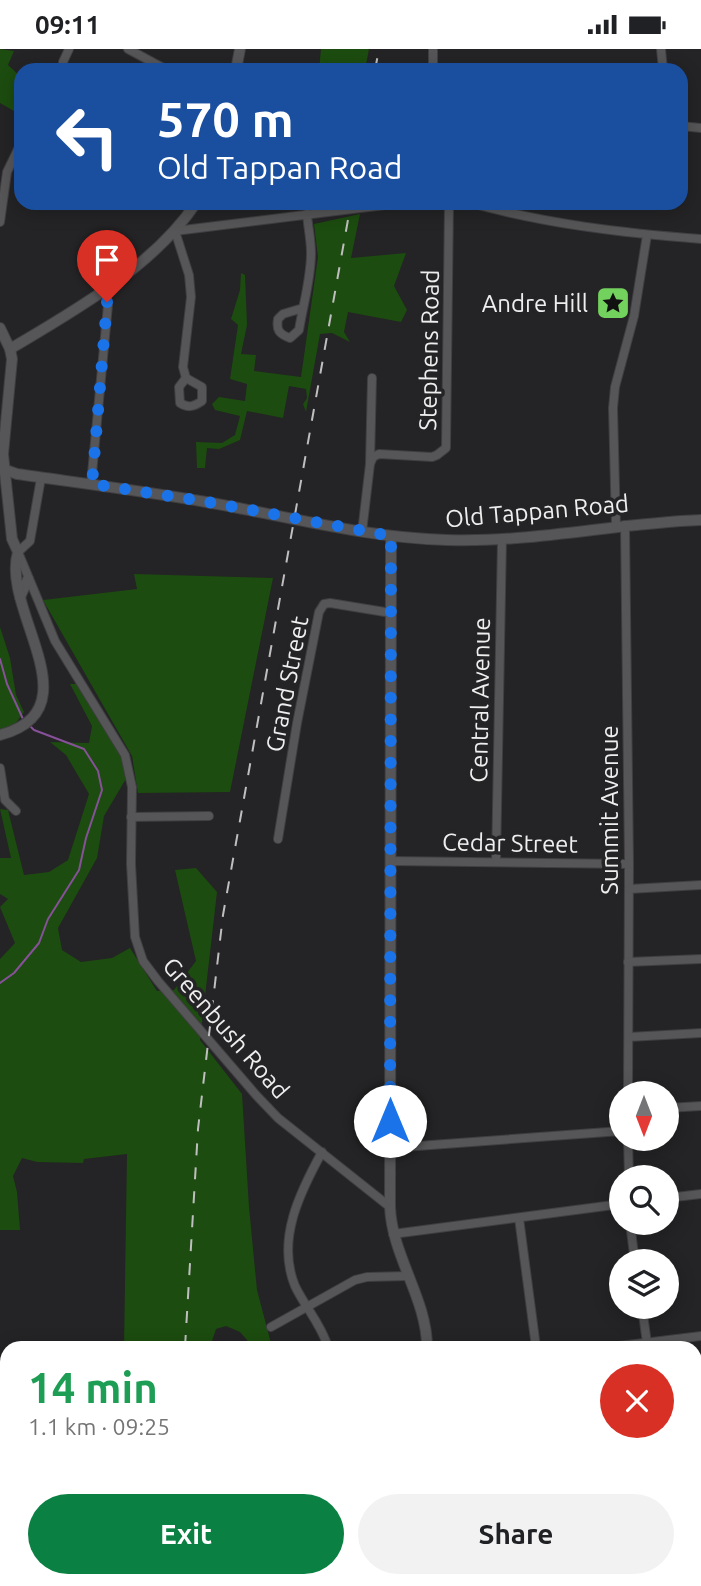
<!DOCTYPE html>
<html lang="en">
<head>
<meta charset="utf-8">
<style>
	:root { --surface:#fff; --page:#f2f2f2; --text:#202124; --muted:#757577; --accent:#0b8043 }
	body { margin:0; font-family:Ubuntu,sans-serif; background:var(--page); color:var(--text); height:100vh; display:flex; flex-direction:column; font-size:26px; white-space:nowrap }
	* { box-sizing:border-box; margin:0 }
	p { font-size:23px; color:var(--muted) }
	.icon { flex:none; width:38px; height:38px; fill:none; stroke:currentColor; stroke-width:2; stroke-linecap:round; stroke-linejoin:round }
	.map { position:relative; flex:1; overflow:hidden }
	.details { position:absolute; left:0px; top:1292px; width:702px; height:247px; display:flex; flex-direction:column; background:var(--surface); border-radius:21px 21px 0 0; box-shadow:0 4px 18px #0003 }
	.details>* { flex:none }
	.guide { position:absolute; left:14px; top:14px; width:674px; height:147px; border-radius:21px; box-shadow:0 4px 18px #0003; background:#1a4fa0; color:#fff; overflow:hidden }
	.needle { width:46px; rotate:180deg }
	.buttons { position:absolute; left:609px; top:1032px; display:grid; gap:14px }
	.buttons a { display:grid; place-items:center; width:70px; height:70px; border-radius:50%; background:var(--surface); box-shadow:0 4px 18px #0003; font-size:35px }
	.pin { position:absolute; display:grid; place-items:center; width:60px; height:60px; color:#fff; margin:-72px -30px; border-radius:50% 50% 50% 0; rotate:-45deg; box-shadow:0 0 7px #0007 }
	.pin .icon { rotate:45deg }
	.me { position:absolute; width:77px; margin:-38px; rotate:0deg; stroke-linejoin:round; filter:drop-shadow(0 0 5px #0008) }
	.turn { display:flex; align-items:center; gap:24px; height:147px; padding:0 28px; font-size:32px }
	.turn .icon { width:91px; height:91px; stroke-width:2.5 }
	.turn b { display:block; font-size:49px; line-height:60px }
	.round { display:grid; place-items:center; flex:none; width:74px; height:74px; border-radius:37px; background:var(--page) }
	.headline { display:flex; align-items:center; justify-content:space-between; height:119px; padding:0 28px }
	h1 { font-size:42px; font-weight:700; line-height:52px; color:#1e9e55 }
	.cta { display:flex; gap:14px; margin-top:auto; padding:14px 28px }
	.cta a { flex:1; height:80px; border-radius:42px; background:var(--accent); color:#fff; font-size:28px; font-weight:700; line-height:80px; text-align:center }
	.cta a+a { background:var(--page); color:var(--text) }
	.status { display:flex; justify-content:space-between; align-items:center; height:49px; padding:0 35px; background:var(--surface); direction:ltr }
	.status svg { height:19px; fill:currentColor }
	.map>svg:first-child { display:block }
</style>
</head>
<body>
<div class="status"><b>09:11</b><svg viewBox="0 0 49 12"><path d="M0 12V9h3v3zM5 12V6h3v6zM10 12V3h3v9zM15 12V0h3v12zM26 1h20v11H26zM47 4h2v5h-2z"/></svg></div>
<div class="map">
<svg width="701" height="1537" viewBox="0 0 701 1537">
	<rect width="100%" height="100%" fill="#242325"/>
	<g fill="#1c4c0f">
		<path d="M0,0l14,2 -6,14 13,12v38l-21,-12z"/>
		<path d="M321,0h48l-4,21h-46z"/>
		<path d="M360,165l-9,44 55,-5 -12,33 13,24 -6,12 -53,-10 -4,20 6,10 -18,-9 -12,1 -14,78 -3,-8 4,-6 -1,-9 -17,-3 -6,32 -36,-7 -7,29 -21,9 -12,-1 -2,20h-8l-1,-26 26,1 13,-8 5,-19 -25,-6 -3,-6 7,-7 26,4 2,-17 -17,-5 8,-54 -7,-6 9,-29 1,-17 4,2 2,50 -6,29 15,1 -2,16 47,6 17,-120 -4,-33z"/>
		<path d="M134,525l139,4 -43,214 -92,1 -6,-37 -89,-156 94,-11z"/>
		<path d="M0,578l10,31 6,37 8,17 -11,15 -13,3z"/>
		<path d="M70,635h7l44,71 6,22 -23,39 -7,42 -39,70 4,22 19,12 31,-4 18,-10 27,43 17,-1 22,-29 -21,-91 21,-2 21,24 -17,148 42,54 7,113 8,83 15,57h-19l-13,-15 -14,-6 -10,3 -6,18h-86l3,-193 -43,5 -1,4 -46,-1 -15,-4 -9,18 4,16 3,38h-20v-271l15,-16 -15,-36 8,-8 -8,-5v-36h11l-11,-49 8,1 16,65 25,-3 19,-12 21,-66 -23,-39 -16,-13 39,1 3,-17z"/>
		<path d="M277,1531h122v6h-121z"/>
	</g>
	<g fill="none" stroke-linecap="round" stroke-linejoin="round">
		<g stroke="#87519a" stroke-width="2">
			<path d="M0,610l7,25 16,35"/>
			<path d="M0,934l14,-10 25,-30 9,-24 31,-49 7,-32 16,-48 -4,-19 -14,-22 -50,-19 -4,-4"/>
		</g>
		<g stroke="#3f3e40" stroke-width="10">
			<g id="street">
				<path d="M128,0l39,21"/>
				<path d="M433,0v21"/>
				<path d="M661,0l2,21"/>
				<path d="M63,13l6,-13"/>
				<path d="M681,77l20,2"/>
				<path d="M471,154c75,21 152,30 230,36"/>
				<path d="M0,173l7,-50 14,-29"/>
				<path d="M303,259l-20,6 -5,5c-2,11 1,15 12,19l9,-8c4,-25 12,-51 12,-77 0,-13 -3,-26 -4,-39"/>
				<path d="M186,329l-3,-11 8,-70 -2,-22 -14,-44 226,-28"/>
				<path d="M186,329l16,9v14c-9,6 -14,7 -22,2l-1,-16z"/>
				<path d="M370,414l2,-85"/>
				<path d="M41,429l-11,63 -12,11 37,89 70,114 7,32 -1,77 4,73 8,24 15,20 98,114 22,23 112,89"/>
				<path d="M91,435l15,-158 2,-21 -3,-14"/>
				<path d="M625,476l4,339 -1,230"/>
				<path d="M616,477l-3,-118 2,-21 19,-71 13,-81"/>
				<path d="M362,483l8,-68 3,-7 6,-3 53,3 5,-2 9,-7 3,-245"/>
				<path d="M0,719l5,32 11,11"/>
				<path d="M131,768l78,-1"/>
				<path d="M278,790l19,-116 22,-111 5,-8 6,-1 61,10"/>
				<path d="M390,812l239,3"/>
				<path d="M496,813l6,-323"/>
				<path d="M629,840l72,-4"/>
				<path d="M628,913l73,-3"/>
				<path d="M629,988l72,-4"/>
				<path d="M667,1059l34,-2"/>
				<path d="M628,1090l1,39"/>
				<path d="M390,1099l231,-17"/>
				<path d="M322,1103c-22,40 -46,88 -27,134 10,21 26,38 33,61"/>
				<path d="M667,1149l34,-4"/>
				<path d="M519,1169l17,129"/>
				<path d="M630,1174l5,39"/>
				<path d="M393,1185l228,-30"/>
				<path d="M642,1258l5,36"/>
				<path d="M271,1278l84,-47 12,-3 41,-1"/>
				<path d="M611,1298l90,-11"/>
				<path d="M695,1409l6,-1"/>
			</g>
		</g>
		<g stroke="#3f3e40" stroke-width="12">
			<g id="secondary">
				<path d="M236,21l4,-21"/>
				<path d="M0,279l10,21"/>
				<path d="M0,419l17,6c63,9 126,17 189,28 80,14 160,36 241,38 85,3 169,-17 254,-20"/>
				<path d="M391,487l-1,671c2,49 37,92 37,140"/>
				<path d="M20,548l8,-18"/>
				<path d="M0,686c96,-26 0,-125 18,-183l-6,-13 -9,-85 9,-95 -2,-10c64,-38 144,-83 186,-146"/>
				<path d="M405,1537v-6"/>
			</g>
		</g>
		<use href="#street" stroke="#565557" stroke-width="8"/>
		<use href="#secondary" stroke="#565557" stroke-width="10"/>
		<g stroke="#c0bfc0" stroke-width="2" stroke-dasharray="12 12" stroke-linecap="butt">
			<path d="M375,21l4,-21"/>
			<path d="M185,1298l13,-218 25,-214 128,-712"/>
			<path d="M180,1537v-6"/>
		</g>
	</g>
	<g fill="none" stroke-linecap="round" stroke-linejoin="round">
		<path stroke="#1a73e8" stroke-width="12" stroke-dasharray="0 21.6" d="M107,253l-15,182 116,18 183,34 -1,585"/>
	</g>
	<defs>
		<g id="sight-square" transform="scale(1.75)"><rect x="-9" y="-9" width="18" height="18" rx="4" fill="#73d25d" stroke="#242325"/><path d="M0-6L1.8-2.2L6-1.7L2.9 1.2L3.7 5.4L0 3.3L-3.7 5.4L-2.9 1.2L-6-1.7L-1.8-2.2Z" fill="#111"/></g>
	</defs>
	<g fill-rule="evenodd">
		<use href="#sight-square" x="613" y="254"/>
	</g>
	<g text-anchor="middle" dominant-baseline="central" stroke-width="7" stroke-linejoin="round" paint-order="stroke">
		<g font-size="24" fill="#efeeef" stroke="#242325" text-anchor="end">
			<text x="588" y="254">Andre Hill</text>
		</g>
		<g font-size="24" fill="#efeeef" stroke="#242325">
			<text transform="translate(429 301) rotate(-89)">Stephens Road</text>
			<text transform="translate(537 462) rotate(-5)">Old Tappan Road</text>
			<text transform="translate(287 635) rotate(-79)">Grand Street</text>
			<text transform="translate(480 651) rotate(-89)">Central Avenue</text>
			<text transform="translate(609 761) rotate(-90)">Summit Avenue</text>
			<text transform="translate(510 794) rotate(1)">Cedar Street</text>
			<text transform="translate(226 979) rotate(49)">Greenbush Road</text>
		</g>
	</g>
</svg>
<div class="buttons">
<a><svg class="needle" viewBox="-14 -14 28 28"><path d="M0-13l5 13h-10z" fill="#e53935"/><path d="M0 13l5-13h-10z" fill="#757577"/></svg></a>
<a><svg class="icon" aria-label="search" viewBox="0 0 24 24"><circle cx="10" cy="10" r="6"/><path d="M15 15l6 6"/></svg></a>
<a><svg class="icon" aria-label="layers" viewBox="0 0 24 24"><path d="M12 4l9 5-9 5-9-5zM3 14l9 5 9-5"/></svg></a>
</div>
<div class="pin" style="left:107px;top:253px;background:#d93025"><svg class="icon" aria-label="arrive" viewBox="0 0 24 24"><path d="M6 21V4h12l-3 4 3 4H6"/></svg></div>
<svg class="me" style="left:390px;top:1072px" viewBox="-20 -20 40 40"><circle r="19" fill="#fff"/><path d="M0-13L10 11 0 6-10 11z" fill="#1a73e8"/></svg>
<div class="guide">
<div class="turn"><svg class="icon" aria-label="left" viewBox="0 0 24 24"><path d="M17 20v-9H6M10 6l-5 5 5 5"/></svg><div><b>570 m</b>Old Tappan Road</div></div>
</div>
<section class="details">
<div class="headline"><div><h1>14 min</h1><p>1.1 km · 09:25</p></div><a class="round" style="background:#d93025;color:#fff"><svg class="icon" aria-label="close" viewBox="0 0 24 24"><path d="M6 6l12 12M18 6L6 18"/></svg></a></div>
<div class="cta"><a>Exit</a><a>Share</a></div>
</section>
</div>
</body>
</html>
